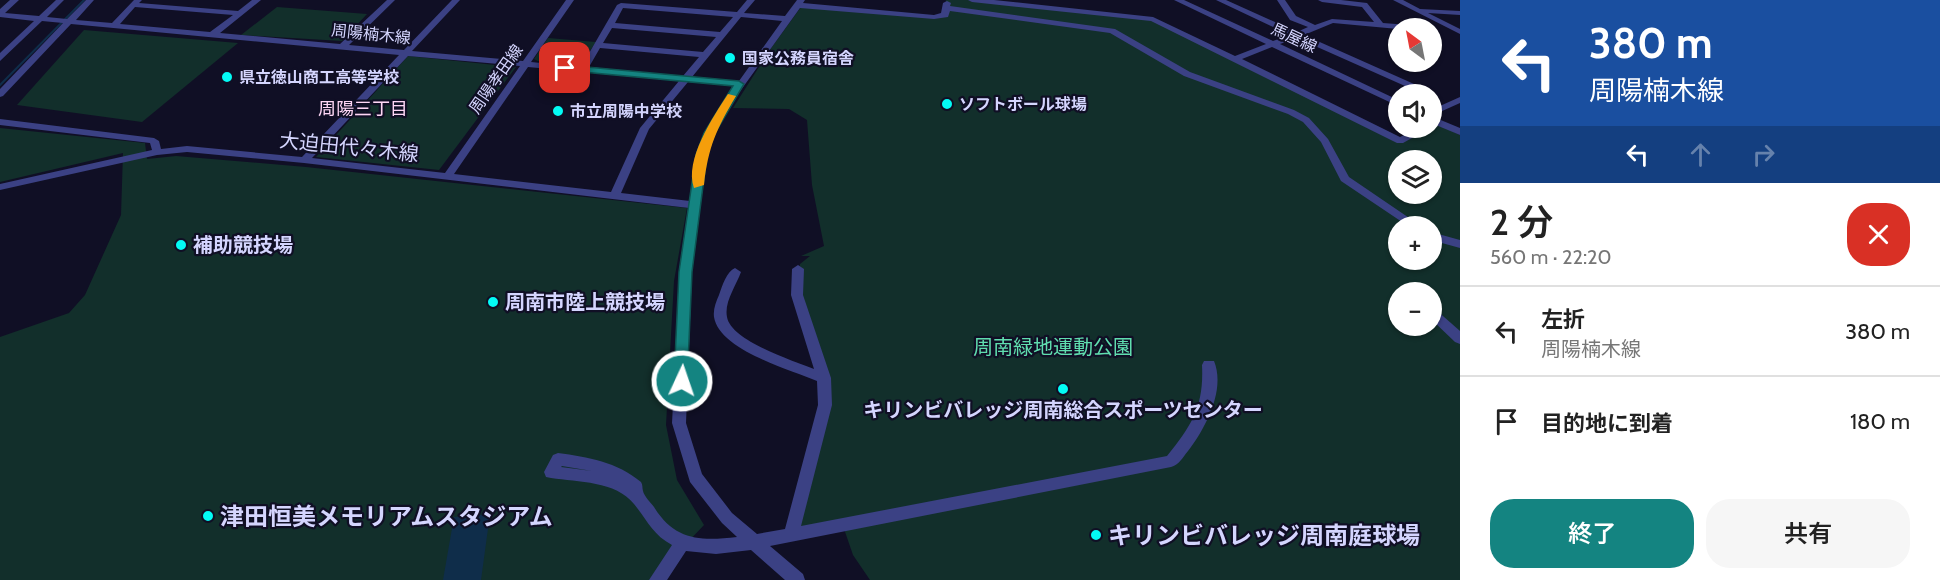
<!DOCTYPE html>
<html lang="ja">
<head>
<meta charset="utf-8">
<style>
	:root { --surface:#fff; --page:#f6f6f6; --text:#222; --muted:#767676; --line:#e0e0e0; --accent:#148481 }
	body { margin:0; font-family:Cabin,"Noto Sans JP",sans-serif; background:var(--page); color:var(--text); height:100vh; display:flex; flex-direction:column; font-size:22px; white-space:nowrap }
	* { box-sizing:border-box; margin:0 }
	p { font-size:20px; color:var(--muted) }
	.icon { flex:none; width:33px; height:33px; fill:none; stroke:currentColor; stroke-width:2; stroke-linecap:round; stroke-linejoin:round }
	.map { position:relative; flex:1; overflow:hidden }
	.sheet { display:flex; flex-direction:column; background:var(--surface); width:480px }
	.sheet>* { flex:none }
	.guide { background:#1a4fa0; color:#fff; overflow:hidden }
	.needle { width:39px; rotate:328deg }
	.fabs { position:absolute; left:1388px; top:18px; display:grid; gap:12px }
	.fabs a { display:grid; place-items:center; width:54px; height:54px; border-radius:50%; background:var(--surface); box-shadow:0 2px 4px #0004; font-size:30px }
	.pin { position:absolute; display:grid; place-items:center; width:51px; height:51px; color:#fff; margin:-26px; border-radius:12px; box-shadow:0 3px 9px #0006 }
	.me { position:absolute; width:66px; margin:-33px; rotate:3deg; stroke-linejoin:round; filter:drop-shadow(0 0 4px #0008) }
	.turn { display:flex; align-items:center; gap:21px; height:126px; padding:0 30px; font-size:27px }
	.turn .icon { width:78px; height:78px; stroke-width:2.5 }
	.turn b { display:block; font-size:42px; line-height:51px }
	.lanes { display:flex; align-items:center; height:57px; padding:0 30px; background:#0003; justify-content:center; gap:30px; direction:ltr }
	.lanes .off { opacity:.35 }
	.round { display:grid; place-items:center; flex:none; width:63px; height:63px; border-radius:24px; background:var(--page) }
	.head { display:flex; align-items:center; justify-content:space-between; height:102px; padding:0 30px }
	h1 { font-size:36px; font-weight:600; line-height:45px }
	.cta { display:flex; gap:12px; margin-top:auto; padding:12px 30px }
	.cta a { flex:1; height:69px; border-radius:24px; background:var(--accent); color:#fff; font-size:24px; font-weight:600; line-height:69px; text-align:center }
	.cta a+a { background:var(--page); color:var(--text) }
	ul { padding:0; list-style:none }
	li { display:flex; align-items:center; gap:18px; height:90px; padding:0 30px; border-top:2px solid var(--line) }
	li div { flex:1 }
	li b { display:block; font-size:22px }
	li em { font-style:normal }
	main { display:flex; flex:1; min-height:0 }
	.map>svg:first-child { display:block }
</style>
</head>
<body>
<main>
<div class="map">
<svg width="1460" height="580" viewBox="0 0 1460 580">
	<rect width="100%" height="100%" fill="#100f25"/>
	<g fill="#122f2b" fill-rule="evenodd">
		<path d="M946,0h28l179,18 246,123 37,-18 24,12v445h-590l-17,-25 -11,-32 -50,12 33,-128 -30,-113 5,-30 10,-8h-9l23,-10 -12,-61 -5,-65 -18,-11 -56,-1 36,-57 32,-44 135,10 7,-2zM1398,160h33v34h-33zM1398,226h33v34h-33zM1398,292h33v34h-33z"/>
		<path d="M277,7l90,7 -25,27 -101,-6z"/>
		<path d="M84,30l154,13 -96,79 -125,-17z"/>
		<path d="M548,38l48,4 -15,22 -43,-3 -4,-2z"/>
		<path d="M408,56l108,11 -77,103 -123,-13z"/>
		<path d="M0,128l145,15 2,16 29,-3 130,11 381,41 -13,73 -8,144 11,55 27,45 -52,55h-652v-243l69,-24 16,-18 36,-80 2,-62 -123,29z"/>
	</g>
	<path fill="#0f2d4a" d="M490,514l-9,66h-38l11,-63z"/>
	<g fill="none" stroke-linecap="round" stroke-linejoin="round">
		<path stroke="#0f2d4a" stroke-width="2" d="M0,85l84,-85"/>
		<g fill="#3b4184" fill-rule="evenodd">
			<path d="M10,0h9l-14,13 34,3 17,-16h8l-17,17 20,2 19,-19h8l-18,20 36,3 22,-23h8l-3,3 99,8 14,-11h9l-41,33 120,11 47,-44h8l-46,45 55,5 48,-50h8l-48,51 111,10 43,-61h8l-43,62 50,5 36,-62 4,-2 116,9 10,-12h8l-11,13 41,3 12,-16h8l-2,3 131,12 7,-2 2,-10 4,-2 4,2 -1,3 165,23 75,43 104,38 15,8 19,21 21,38 72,49h-13l-67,-45 -20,-39 -18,-20 -15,-8 -104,-38 -74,-43 -160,-22 -2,6 -14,2 -134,-11 -72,100 -14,25 -8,22 -14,117 -6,151 16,51 30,39 25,21 28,-5 33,-124 -1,-24c-26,-11 -98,-31 -103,-64 -1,-8 2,-15 5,-22 3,-9 8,-24 16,-27l6,4c-5,14 -17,30 -14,45 4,24 67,44 87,52l-23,-74 1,-26 6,-4 6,4 -1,26 28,83 1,27 -31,121 366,-70c25,-31 37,-50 35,-91l2,-4h10c12,29 -9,68 -26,90 -5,6 -9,14 -17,16l-401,79 33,28 2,6h-20l-34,-30 -35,4 -30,-3 -19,29h-18l23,-35c-19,-10 -25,-25 -38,-41 -18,-23 -56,-22 -83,-26l-5,-1 -2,-5 9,-17 5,-2c30,4 59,9 83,29 2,3 1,6 2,9 1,5 8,12 11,16 21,34 47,34 83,30l-15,-14 -32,-41 -18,-59 8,-151 9,-64 -385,-45 -117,-11 -30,3 -157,35v-6l152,-34 -2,-7 -150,-18v-6l154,19 5,3 2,8 26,-3 115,11 97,-102 -328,-31 -68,72 -3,1v-8l63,-66 -21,-2 -42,40v-8l34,-32 -34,-4v-8zM135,7l98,8 -23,17 -90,-8zM623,8l110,9 -13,15 -105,-9zM741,17l41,4 -43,60 -47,-4zM612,28l104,9 -13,15 -100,-9zM600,48l99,9 -16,19 -94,-9zM408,56l112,10 -75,107 -133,-15zM528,67l151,14 -39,47 -29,64 -157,-18zM688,82l47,4 -31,47 -8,22 -6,46 -69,-8 28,-64zM562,466l30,5 -31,-4z"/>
			<path d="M968,0h26l159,17 82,39 31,-12 -92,-44h10l89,41 17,-6 -74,-35h10l71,32 11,-5 -18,-7 -13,-20h8l11,16 19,9 17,-6 42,3 -12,-15 -40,-5 -4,-2h23l26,3 16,20 39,3 4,2 -28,1 -65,-6 -29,12 128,57v4l-9,-2 -126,-56 -17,6 118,56v6l-126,-59 -30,12 158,78 19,-9h11l-27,15h-6l-246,-122 -179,-19z"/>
			<path d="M1393,0h10l17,9 40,2v4l-32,-2 32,16v5z"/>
			<path d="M1460,97v6l-29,13v-6z"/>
			<path d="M1431,116l29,12v7l-29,-12z"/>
			<path d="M1431,232l29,8v8l-29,-8z"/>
			<path d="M1431,308l4,1 25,22v13l-5,-2 -24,-23z"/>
		</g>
	</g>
	<path fill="#148481" stroke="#0d5654" stroke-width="1.5" d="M565,65l174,16 5,3 -29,49 -8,22 -15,117 -5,114 -5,1 -8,-6 5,-109 17,-117 8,-22 29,-47 -172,-16v-5z"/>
	<path fill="#f59e0b" d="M728,94l8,2c-19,32 -28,51 -32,89l-10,3c-10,-28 19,-71 34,-94z"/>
	<g fill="#03fbf5" stroke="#100f25" stroke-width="2">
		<circle cx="730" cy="58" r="6"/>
		<circle cx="227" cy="77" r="6"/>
		<circle cx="947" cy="104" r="6"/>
		<circle cx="558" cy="111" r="6"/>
		<circle cx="181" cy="245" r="6"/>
		<circle cx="493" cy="302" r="6"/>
		<circle cx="1063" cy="389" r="6"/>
		<circle cx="208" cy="516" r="6"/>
		<circle cx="1096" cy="535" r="6"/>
	</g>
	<g text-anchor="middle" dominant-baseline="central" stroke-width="4.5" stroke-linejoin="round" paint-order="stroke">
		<g font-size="16" fill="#d4d5fe" stroke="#100f25">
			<text transform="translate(371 34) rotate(6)">周陽楠木線</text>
			<text transform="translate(1294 38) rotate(25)">馬屋線</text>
			<text transform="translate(496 79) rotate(-55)">周陽孝田線</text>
		</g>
		<g font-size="16" font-weight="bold" fill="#d4d5fe" stroke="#100f25" text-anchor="start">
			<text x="742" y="58">国家公務員宿舎</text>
			<text x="239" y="77">県立徳山商工高等学校</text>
			<text x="959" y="104">ソフトボール球場</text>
			<text x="570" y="111">市立周陽中学校</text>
		</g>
		<g font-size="18" fill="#fed6f5" stroke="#100f25">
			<text x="363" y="109">周陽三丁目</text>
		</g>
		<g font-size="20" fill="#d4d5fe" stroke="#100f25">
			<text transform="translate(349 147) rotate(6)">大迫田代々木線</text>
		</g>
		<g font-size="20" font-weight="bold" fill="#d4d5fe" stroke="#100f25" text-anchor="start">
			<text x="193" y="245">補助競技場</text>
			<text x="505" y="302">周南市陸上競技場</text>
			<text x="1063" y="410" text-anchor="middle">キリンビバレッジ周南総合スポーツセンター</text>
		</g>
		<g font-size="20" fill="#60deaf" stroke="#100f25">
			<text x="1053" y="347">周南緑地運動公園</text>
		</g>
		<g font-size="24" font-weight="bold" fill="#d4d5fe" stroke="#100f25" text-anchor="start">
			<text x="220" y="516">津田恒美メモリアムスタジアム</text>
			<text x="1108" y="535">キリンビバレッジ周南庭球場</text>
		</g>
	</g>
</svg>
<div class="fabs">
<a><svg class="needle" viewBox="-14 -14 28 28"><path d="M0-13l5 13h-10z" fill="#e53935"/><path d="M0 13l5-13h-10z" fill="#767676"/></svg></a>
<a><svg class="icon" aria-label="sound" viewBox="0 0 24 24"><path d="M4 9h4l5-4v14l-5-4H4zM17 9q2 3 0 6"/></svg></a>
<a><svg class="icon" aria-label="layers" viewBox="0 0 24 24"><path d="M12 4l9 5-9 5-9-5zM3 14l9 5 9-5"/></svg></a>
<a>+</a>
<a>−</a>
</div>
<div class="pin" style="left:565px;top:68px;background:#d93025"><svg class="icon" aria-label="arrive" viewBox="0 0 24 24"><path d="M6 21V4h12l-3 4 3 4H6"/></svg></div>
<svg class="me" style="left:682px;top:381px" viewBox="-20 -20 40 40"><circle r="17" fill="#148481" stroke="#fff" stroke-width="3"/><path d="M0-11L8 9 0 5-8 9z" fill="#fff"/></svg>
</div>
<section class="sheet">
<div class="guide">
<div class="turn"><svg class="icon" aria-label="left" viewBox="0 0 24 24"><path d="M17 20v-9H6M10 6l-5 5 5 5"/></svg><div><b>380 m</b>周陽楠木線</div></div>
<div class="lanes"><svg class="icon" aria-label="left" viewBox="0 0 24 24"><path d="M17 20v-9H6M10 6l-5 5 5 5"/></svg><svg class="icon off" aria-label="ahead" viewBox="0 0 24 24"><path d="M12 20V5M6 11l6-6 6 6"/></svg><svg class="icon off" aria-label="right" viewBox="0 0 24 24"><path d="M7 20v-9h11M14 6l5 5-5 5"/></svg></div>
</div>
<div class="head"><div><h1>2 分</h1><p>560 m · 22:20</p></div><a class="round" style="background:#d93025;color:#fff"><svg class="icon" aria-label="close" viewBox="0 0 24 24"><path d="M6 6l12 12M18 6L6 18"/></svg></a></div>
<ul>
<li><svg class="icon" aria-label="left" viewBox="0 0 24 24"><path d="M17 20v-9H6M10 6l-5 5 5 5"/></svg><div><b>左折</b><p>周陽楠木線</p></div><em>380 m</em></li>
<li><svg class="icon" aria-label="arrive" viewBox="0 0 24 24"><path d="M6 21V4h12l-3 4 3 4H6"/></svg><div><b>目的地に到着</b></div><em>180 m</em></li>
</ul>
<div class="cta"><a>終了</a><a>共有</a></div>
</section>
</main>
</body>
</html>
